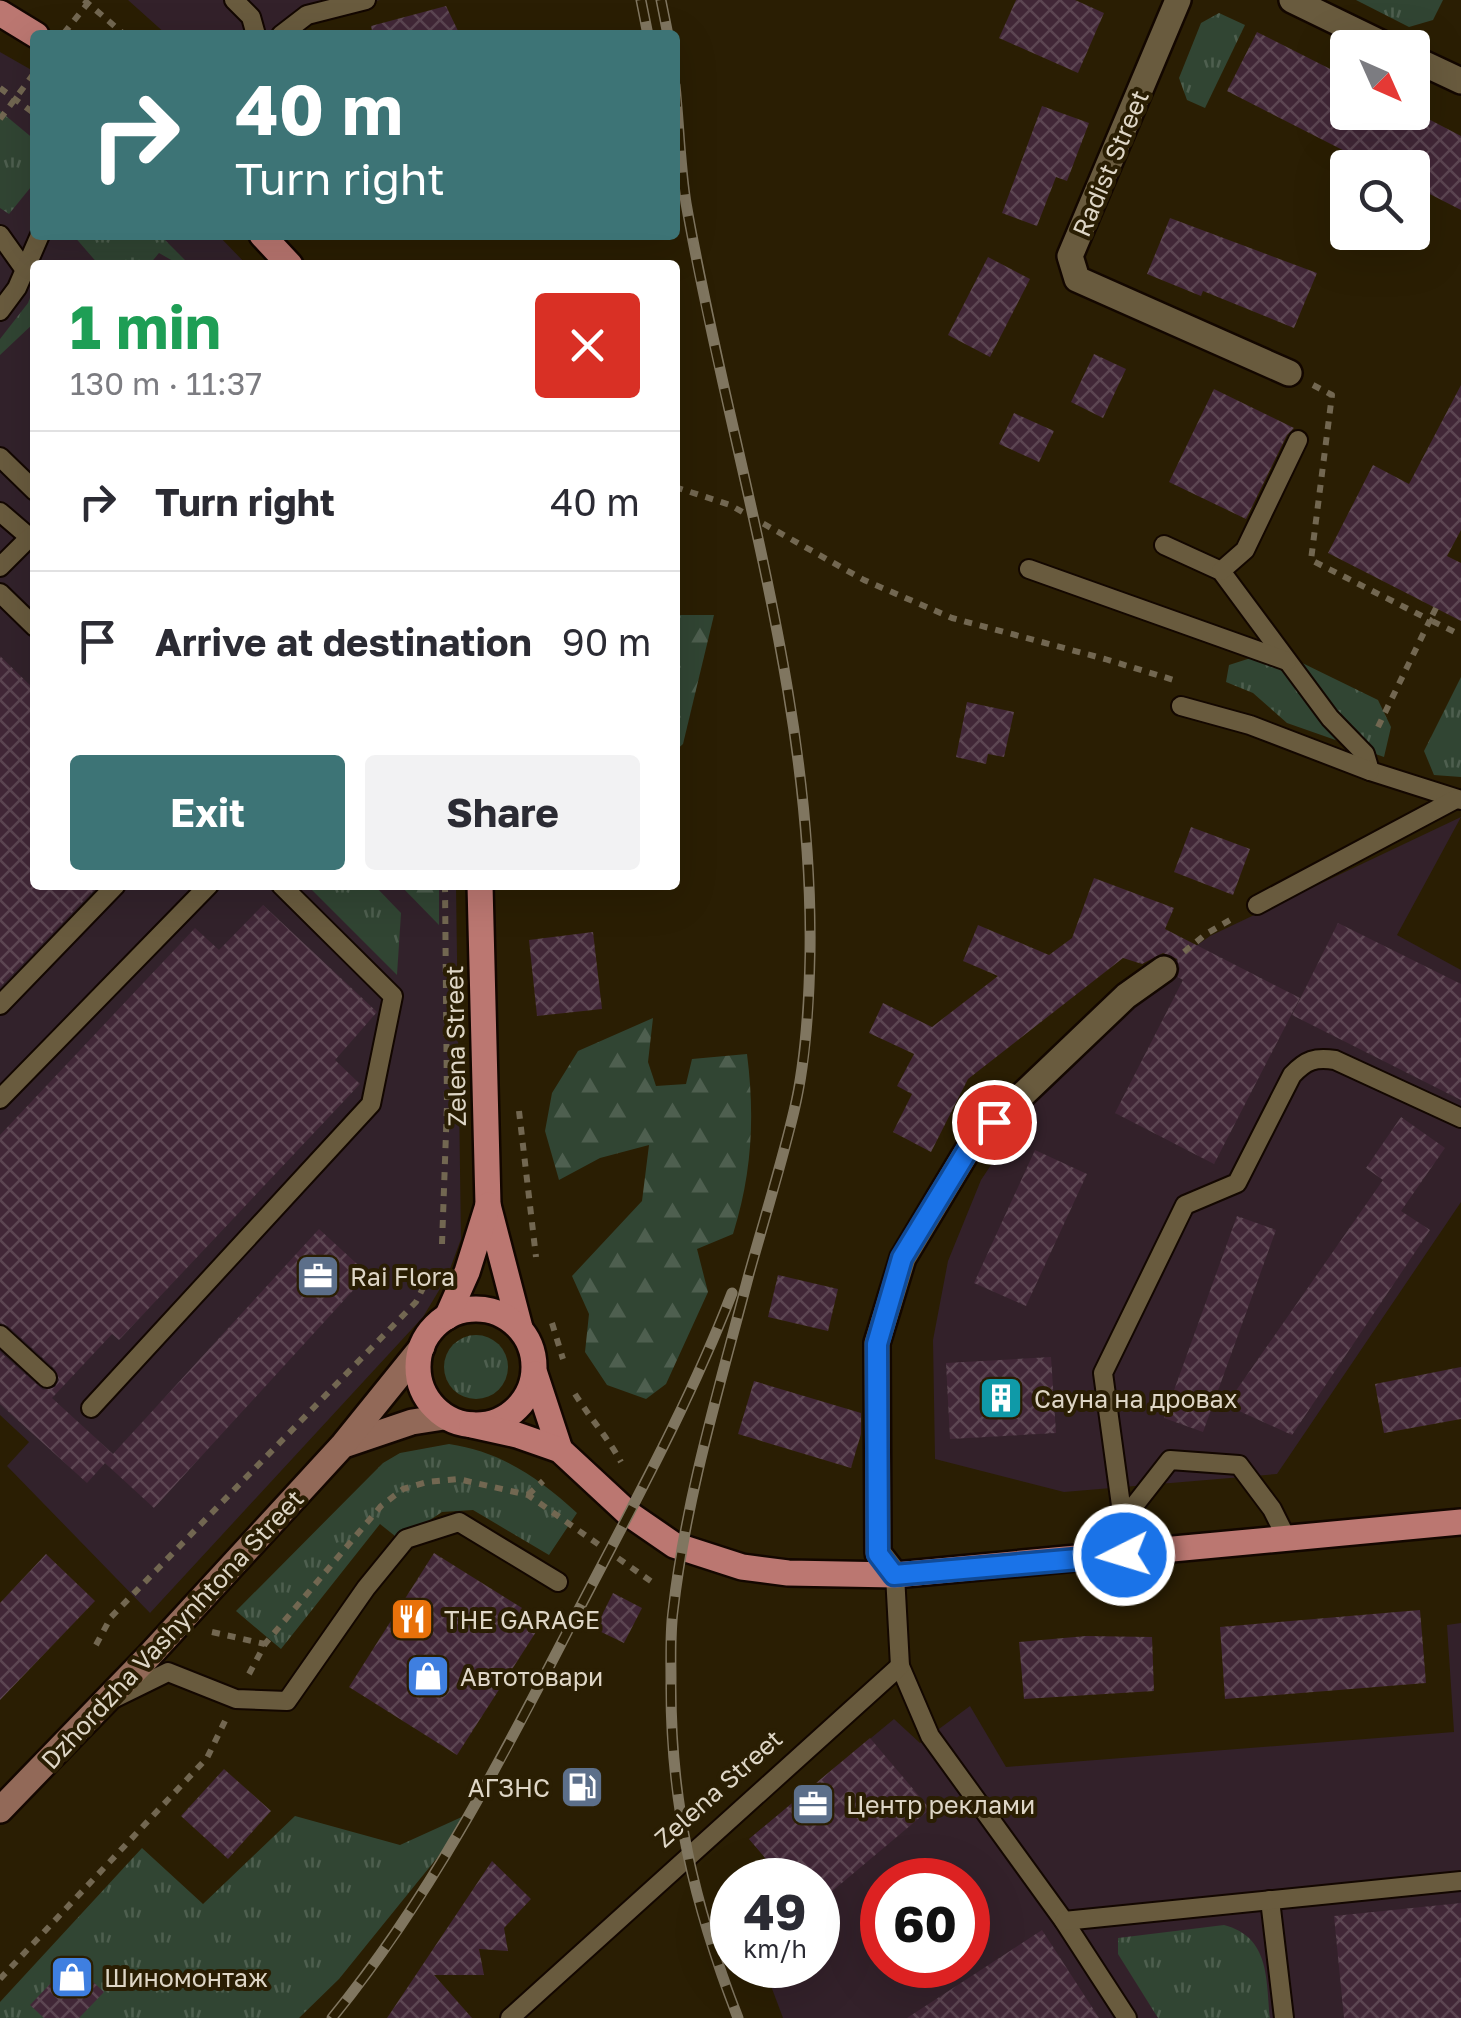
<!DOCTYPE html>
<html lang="en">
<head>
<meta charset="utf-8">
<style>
	:root { --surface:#fff; --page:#f2f2f3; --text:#2b2b33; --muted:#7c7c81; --line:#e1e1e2; --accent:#3d7476 }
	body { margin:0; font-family:"Golos Text",sans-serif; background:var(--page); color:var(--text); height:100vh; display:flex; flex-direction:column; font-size:38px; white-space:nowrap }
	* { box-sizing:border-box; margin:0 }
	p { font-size:32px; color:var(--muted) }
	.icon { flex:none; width:55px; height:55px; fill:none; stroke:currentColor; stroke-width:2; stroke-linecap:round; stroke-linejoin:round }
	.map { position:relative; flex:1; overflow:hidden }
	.drawer { position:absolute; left:30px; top:260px; width:650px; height:630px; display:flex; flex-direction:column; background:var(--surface); border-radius:10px; box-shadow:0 10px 40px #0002 }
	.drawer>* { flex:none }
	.top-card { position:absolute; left:30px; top:30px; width:650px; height:210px; border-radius:10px; box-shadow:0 10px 40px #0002; background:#3d7476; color:#fff; overflow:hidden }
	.needle { width:65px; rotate:135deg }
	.fabs { position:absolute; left:1330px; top:30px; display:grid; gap:20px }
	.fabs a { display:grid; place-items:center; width:100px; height:100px; border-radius:10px; background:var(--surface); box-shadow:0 10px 40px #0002; font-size:50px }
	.speed { position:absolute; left:710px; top:1858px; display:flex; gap:20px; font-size:50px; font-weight:700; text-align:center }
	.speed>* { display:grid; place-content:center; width:130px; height:130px; border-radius:50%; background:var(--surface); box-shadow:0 10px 40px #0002; line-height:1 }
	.speed small { font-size:25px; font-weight:400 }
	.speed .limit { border:15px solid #d22; background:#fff; color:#111 }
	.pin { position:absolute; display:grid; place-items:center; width:85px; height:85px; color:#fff; margin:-42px; border:5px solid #fff; border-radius:50%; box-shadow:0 2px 10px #0007 }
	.me { position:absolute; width:110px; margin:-55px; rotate:265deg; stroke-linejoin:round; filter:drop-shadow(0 0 8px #0008) }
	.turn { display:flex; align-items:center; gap:35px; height:210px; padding:0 40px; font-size:45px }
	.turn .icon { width:130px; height:130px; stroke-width:2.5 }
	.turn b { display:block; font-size:70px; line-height:85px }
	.round { display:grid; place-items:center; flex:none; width:105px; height:105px; border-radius:10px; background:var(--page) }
	.headline { display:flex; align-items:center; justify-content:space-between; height:170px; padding:0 40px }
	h1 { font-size:60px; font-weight:700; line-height:75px; color:#1e9e55 }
	.cta { display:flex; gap:20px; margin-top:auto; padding:20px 40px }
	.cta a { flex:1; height:115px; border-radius:10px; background:var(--accent); color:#fff; font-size:40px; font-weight:700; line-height:115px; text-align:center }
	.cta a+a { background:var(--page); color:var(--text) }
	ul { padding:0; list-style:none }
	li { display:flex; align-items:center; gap:30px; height:140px; padding:0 40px; border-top:2px solid var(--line) }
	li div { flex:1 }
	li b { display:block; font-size:38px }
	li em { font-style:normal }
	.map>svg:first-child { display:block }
</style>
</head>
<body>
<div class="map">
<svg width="1461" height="2018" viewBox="0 0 1461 2018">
	<defs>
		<pattern id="grass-tufts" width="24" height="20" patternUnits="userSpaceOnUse" patternTransform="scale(2.5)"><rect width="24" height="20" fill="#314533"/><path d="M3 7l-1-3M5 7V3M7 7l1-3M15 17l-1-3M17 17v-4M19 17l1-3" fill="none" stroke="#4e5f4f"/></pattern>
		<pattern id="forest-firs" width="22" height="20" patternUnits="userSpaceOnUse" patternTransform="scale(2.5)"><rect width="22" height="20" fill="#314533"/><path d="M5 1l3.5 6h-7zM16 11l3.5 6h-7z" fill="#4e5f4f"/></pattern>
		<pattern id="building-cross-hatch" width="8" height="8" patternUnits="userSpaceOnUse" patternTransform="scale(2.5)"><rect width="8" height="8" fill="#412737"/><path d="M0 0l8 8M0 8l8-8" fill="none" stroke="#5c4652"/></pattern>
	</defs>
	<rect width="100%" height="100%" fill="#2a1e03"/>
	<path fill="#32222b" d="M0,52l35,20v163h183l29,30h-212v620h421l5,354 -14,38 -24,40 -273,296 -143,-147 22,-24 -29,-27z"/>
	<g fill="#33212a" fill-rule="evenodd">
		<path d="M128,0h252l-68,18 -19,17h-126z"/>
		<path d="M1461,817l-64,118 64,35v232l-184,272 -213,18 -129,-33 -2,-119 15,-79 33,-81 63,-95 82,-89 84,-60z"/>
		<path d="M1461,1623v395h-678l-15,-40 1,-13h49v-85h-34l-35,-41 145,-120 26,24 50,-37 36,61 448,-35 -7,-107zM882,1880h86v85h-86z"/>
	</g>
	<g fill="url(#grass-tufts)">
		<path d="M1356,0h87l-10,20 -24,7z"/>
		<path d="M1219,13l26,12 -40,83 -18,-8 -8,-22 22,-55z"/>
		<path d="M0,111l35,29v42l-26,32 -9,-6z"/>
		<path d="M73,235h87l30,30h-10l-21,-12 -10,12h-50z"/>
		<path d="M35,285v37l-35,33v-16l28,-36z"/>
		<path d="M1260,655l34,4 84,41 13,27 -7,30 -97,-34 -34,-30 -27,-11 3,-17z"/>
		<path d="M1461,677v100l-27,-2 -10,-24z"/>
		<path d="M307,885h67l27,28 -4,62z"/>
		<circle cx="476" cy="1367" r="32"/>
		<path d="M449,1444c53,8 90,34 128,69l-28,42 -76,-45 -31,2 -42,28 -20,-16 -99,125 -45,-38 147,-148 17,-10z"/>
		<path d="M475,1811l-136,168 -40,39h-299v-16l142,-154 61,56 92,-88 105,29z"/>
		<path d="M1224,1925c46,12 42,54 46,93h-112l-40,-64v-16z"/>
	</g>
	<g fill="url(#forest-firs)">
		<path d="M675,615h39l-31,129 -8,7z"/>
		<path d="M400,885h39v40z"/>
		<path d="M653,1018l-5,44 8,24 30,-2 6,-25 55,-5c8,63 5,119 -14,180l-36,15 11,43 -42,92 -20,15 -39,-14 -22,-33 4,-38 -17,-38 70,-75 7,-56 -49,13 -41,22 -14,-49 7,-38 26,-42z"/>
	</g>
	<g fill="url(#building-cross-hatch)">
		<path d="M1016,0h59l29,13 -26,60 -79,-35z"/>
		<path d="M446,6l14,29h-87l-2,-9z"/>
		<path d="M1257,32l91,46v34h67l46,24v74l-49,-25v-17h-34l-151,-77z"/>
		<path d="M1042,106l47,17 -22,58 -11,-4 -19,49 -35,-13z"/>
		<path d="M1170,218l147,55 -23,55 -91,-37 -2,5 -54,-22z"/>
		<path d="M988,257l42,22 -40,78 -42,-22z"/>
		<path d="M1094,354l32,15 -23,49 -32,-16z"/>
		<path d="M1461,385v145l-14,26 14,7v58l-133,-68 45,-88 36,19z"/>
		<path d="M1214,389l80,39 -7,7 -41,84 -77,-37z"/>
		<path d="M1014,413l40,18 -15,31 -40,-18z"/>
		<path d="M0,656l35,34v195h64l-99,102z"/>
		<path d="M967,702l47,10 -10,45 -16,-3 -2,10 -30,-7z"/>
		<path d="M1191,827l59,22 -17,46 -59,-23z"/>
		<path d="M1094,878l80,30 -9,21 135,69 -86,166 -99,-51 68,-133 -5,-3 2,-9 -3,-9 -14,-6 -21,11 -19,-6 -155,121 -37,73 -38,-20 19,-38 -15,-8 17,-32 -45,-21 14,-30 49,24 66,-51 -35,-15 15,-36 71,30 23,-17z"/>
		<path d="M263,905l114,107 -42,48 25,24 -241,256 -7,-6 -60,64 61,56 206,-225 49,45 -214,234 -49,-45 -18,20 -87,-79v-52l43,38 12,-3 4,-7 -4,-11 -47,-43 -8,-3v-188l195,-207 24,22z"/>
		<path d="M1338,923l123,61v116l-169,-85z"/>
		<path d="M593,932l9,77 -65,7 -8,-76z"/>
		<path d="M1401,1117l44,31 -44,63 29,19 -138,205 -66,-30 157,-225 -17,-12z"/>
		<path d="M1035,1150l52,24 -61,132 -52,-23z"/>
		<path d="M1237,1216l39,14 -73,202 -39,-14z"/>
		<path d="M778,1275l60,14 -10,42 -60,-14z"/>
		<path d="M1051,1357l5,76 -106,6 -4,-76z"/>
		<path d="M1461,1367v52l-77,14 -9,-49z"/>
		<path d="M754,1381l107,32v21l-10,34 -113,-34z"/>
		<path d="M434,1553l109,68 -86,134 -108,-68z"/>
		<path d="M46,1554l49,47 -95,99v-97z"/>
		<path d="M613,1593l29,15 -18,35 -29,-14z"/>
		<path d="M1420,1610l6,73 -201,16 -5,-72z"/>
		<path d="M1086,1636l66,1 2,54 -130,8 -5,-57z"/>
		<path d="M870,1738l60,71 -112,94v-23h-34l-35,-41z"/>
		<path d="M224,1769l47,42 -43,48 -47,-43z"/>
		<path d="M492,1861l39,38 -27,29 4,23 -29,-2 5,26h-50l38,43h-85z"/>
		<path d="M1461,1903v115h-117l-10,-102z"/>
		<path d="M1042,1930l57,88h-192z"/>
		<path d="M71,1962l33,30 -25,26h-35l-14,-13z"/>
	</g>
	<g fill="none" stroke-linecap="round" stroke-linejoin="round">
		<g stroke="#130700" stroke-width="22">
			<g id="lane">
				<path d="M234,0l17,17 5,18"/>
				<path d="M281,35l26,-20 59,-15"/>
				<path d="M0,235l25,35"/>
				<path d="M0,311l17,-23 23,-53"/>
				<path d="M0,457l35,34"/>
				<path d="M0,512l35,30"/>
				<path d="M1164,545l57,26 109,147 35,36 5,17 91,29"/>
				<path d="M0,567l30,-30"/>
				<path d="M1029,569l258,92"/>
				<path d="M1221,571l24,-21 53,-110"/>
				<path d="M0,593l35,34"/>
				<path d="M1181,706l69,19 120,46"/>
				<path d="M1257,905l199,-106"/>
				<path d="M0,1005l116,-120"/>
				<path d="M0,1099l209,-214"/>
				<path d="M0,1335l47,43"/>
				<path d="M91,1408l280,-304 22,-108 -112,-111"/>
				<path d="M1123,1520l47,-60 69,5 33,44 14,28"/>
				<path d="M1124,1555l-1,-35 -20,-147 82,-168 52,-22 55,-108c14,-15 23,-18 43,-15l126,58"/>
				<path d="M895,1575l5,91 30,70 134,185 63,97"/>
				<path d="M115,1698l53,-26 68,27 51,2 79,-113 40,-49 53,-17 99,60"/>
				<path d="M1270,1900l14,118"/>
				<path d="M1064,1921l397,-40"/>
				<path d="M510,2018l390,-352"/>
			</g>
		</g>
		<g stroke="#130700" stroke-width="30">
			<g id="street">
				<path d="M1178,0l-108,256 7,23 212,94"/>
				<path d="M1292,0l99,48"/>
				<path d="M1412,58l49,23"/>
				<path d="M895,1575l-17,-22 -1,-210 26,-85 69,-115 154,-147 38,-27"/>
			</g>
		</g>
		<g stroke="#130700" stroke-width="30">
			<g id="secondary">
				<path d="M347,1444l65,-22 32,-5"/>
				<path d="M0,1810l149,-154 193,-210 80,-99"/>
			</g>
		</g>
		<g stroke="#130700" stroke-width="30">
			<g id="primary">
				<path d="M0,13l36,22"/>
				<path d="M262,235l28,30"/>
				<path d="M480,885l8,320 32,123"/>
				<circle cx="476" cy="1367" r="58"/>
				<path d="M447,1317l20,-45 21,-67"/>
				<path d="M535,1374l25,76"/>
				<path d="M472,1425l45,10 43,15 69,64 45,31 68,22 46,6 107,2 566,-53"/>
			</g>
		</g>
		<g stroke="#726751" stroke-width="6" stroke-dasharray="8 8" stroke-linecap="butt">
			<path d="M84,0l41,35"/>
			<path d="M64,33l24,-30"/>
			<path d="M0,88l35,26"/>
			<path d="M0,119l35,-47"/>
			<path d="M1313,385l19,10 -21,165 119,60 -53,109"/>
			<path d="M675,487l55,18 134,75 88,38 153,41 72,22"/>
			<path d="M1436,608l-6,12 31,15"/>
			<path d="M1184,952l22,-18 29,-17"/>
			<path d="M519,1111l17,146"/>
			<path d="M442,1244l5,-139 -2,-220"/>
			<path d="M552,1323l11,36"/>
			<path d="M575,1394c15,24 33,44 46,68"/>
			<path d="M528,1495l15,-14"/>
			<path d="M212,1632l53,12"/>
			<path d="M96,1645l15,-28 305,-315 12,-24"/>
			<path d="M249,1674l16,-30 116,-138 22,-17 24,-7 31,-3 70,16 124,87"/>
			<path d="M0,1979l207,-221 18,-37"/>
		</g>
		<use href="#lane" stroke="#695b3e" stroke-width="18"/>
		<use href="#street" stroke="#695b3e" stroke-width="25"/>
		<use href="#secondary" stroke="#926958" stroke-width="25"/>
		<use href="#primary" stroke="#bb7771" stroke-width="25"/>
		<g stroke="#807660" stroke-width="11">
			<g id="rail">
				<path d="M641,0l7,35"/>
				<path d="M661,0l7,35"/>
				<path d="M675,85c4,39 5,79 11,118 44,250 128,494 124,751 -1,52 -4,107 -16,157 -13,55 -30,109 -45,163 -29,111 -63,223 -76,337 -3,23 -2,47 -2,70 -1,122 23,224 67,337"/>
				<path d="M332,2018c100,-122 172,-264 244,-403 55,-106 113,-211 156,-322"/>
			</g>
		</g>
		<use href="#rail" stroke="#2a1e03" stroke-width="8" stroke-dasharray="22" stroke-linecap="butt"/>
	</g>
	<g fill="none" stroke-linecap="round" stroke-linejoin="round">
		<g stroke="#114b97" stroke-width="25">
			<path id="route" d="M994,1122l-22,21 -70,115 -25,86 1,210 16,21 230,-20"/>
		</g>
		<use href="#route" stroke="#1a73e8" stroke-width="18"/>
	</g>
	<defs>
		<g id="office-square" transform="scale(2.25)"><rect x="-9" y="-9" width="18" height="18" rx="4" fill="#5c6f8a" stroke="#2a1e03"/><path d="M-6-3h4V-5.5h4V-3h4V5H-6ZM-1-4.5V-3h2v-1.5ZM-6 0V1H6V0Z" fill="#fff"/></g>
		<g id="building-square" transform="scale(2.25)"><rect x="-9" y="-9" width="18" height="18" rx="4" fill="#0f9aa8" stroke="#2a1e03"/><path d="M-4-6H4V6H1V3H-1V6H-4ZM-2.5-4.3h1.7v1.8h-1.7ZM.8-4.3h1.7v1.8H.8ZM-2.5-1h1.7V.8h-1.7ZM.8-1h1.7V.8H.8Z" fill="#fff"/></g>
		<g id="restaurant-square" transform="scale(2.25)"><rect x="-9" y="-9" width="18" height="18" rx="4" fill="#e8710a" stroke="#2a1e03"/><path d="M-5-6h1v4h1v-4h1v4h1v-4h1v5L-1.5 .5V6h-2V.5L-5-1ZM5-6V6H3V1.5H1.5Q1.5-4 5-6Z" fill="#fff"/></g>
		<g id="shop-square" transform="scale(2.25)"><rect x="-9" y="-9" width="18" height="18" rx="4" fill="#3f7fe0" stroke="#2a1e03"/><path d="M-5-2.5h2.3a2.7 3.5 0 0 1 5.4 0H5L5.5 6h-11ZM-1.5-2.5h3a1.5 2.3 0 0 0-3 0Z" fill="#fff"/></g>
		<g id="fuel-square" transform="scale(2.25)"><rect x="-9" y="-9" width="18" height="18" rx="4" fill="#5c6f8a" stroke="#2a1e03"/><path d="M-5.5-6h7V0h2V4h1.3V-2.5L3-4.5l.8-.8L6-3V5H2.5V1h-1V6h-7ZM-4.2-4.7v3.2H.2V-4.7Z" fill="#fff"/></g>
	</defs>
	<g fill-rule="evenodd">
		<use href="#office-square" x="318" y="1276"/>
		<use href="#building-square" x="1001" y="1398"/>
		<use href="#restaurant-square" x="412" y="1619"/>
		<use href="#shop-square" x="428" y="1676"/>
		<use href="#fuel-square" x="582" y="1787"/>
		<use href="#office-square" x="813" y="1804"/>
		<use href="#shop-square" x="72" y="1977"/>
	</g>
	<g text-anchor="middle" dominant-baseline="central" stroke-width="8" stroke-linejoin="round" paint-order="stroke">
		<g font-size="25" fill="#ded6c6" stroke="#2a1e03">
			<text transform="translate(1110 163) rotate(-67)">Radist Street</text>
			<text transform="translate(455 1046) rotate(-91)">Zelena Street</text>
			<text transform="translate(172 1629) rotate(-47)">Dzhordzha Vashynhtona Street</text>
			<text transform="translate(718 1788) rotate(-42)">Zelena Street</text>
		</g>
		<g font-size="25" fill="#ded6c6" stroke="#2a1e03" text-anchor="start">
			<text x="350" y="1276">Rai Flora</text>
			<text x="1034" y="1398">Сауна на дровах</text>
			<text x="444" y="1619">THE GARAGE</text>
			<text x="460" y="1676">Автотовари</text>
			<text x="550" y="1787" text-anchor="end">АГЗНС</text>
			<text x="846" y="1804">Центр реклами</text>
			<text x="104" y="1977">Шиномонтаж</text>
		</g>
	</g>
</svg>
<div class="fabs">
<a><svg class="needle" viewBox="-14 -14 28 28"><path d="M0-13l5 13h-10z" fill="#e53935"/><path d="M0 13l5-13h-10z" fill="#7c7c81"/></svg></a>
<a><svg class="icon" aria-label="search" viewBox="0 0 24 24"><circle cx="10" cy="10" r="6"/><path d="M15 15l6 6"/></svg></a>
</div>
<div class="speed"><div>49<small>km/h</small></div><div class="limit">60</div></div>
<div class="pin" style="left:994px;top:1122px;background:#d93025"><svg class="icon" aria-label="arrive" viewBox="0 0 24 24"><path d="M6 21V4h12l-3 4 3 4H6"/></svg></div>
<svg class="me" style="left:1124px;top:1555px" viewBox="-20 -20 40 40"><circle r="17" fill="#1a73e8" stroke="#fff" stroke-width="3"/><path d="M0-11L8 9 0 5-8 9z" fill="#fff"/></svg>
<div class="top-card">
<div class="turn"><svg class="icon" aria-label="right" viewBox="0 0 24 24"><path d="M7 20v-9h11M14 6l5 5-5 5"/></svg><div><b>40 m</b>Turn right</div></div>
</div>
<section class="drawer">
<div class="headline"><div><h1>1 min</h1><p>130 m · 11:37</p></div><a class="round" style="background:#d93025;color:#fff"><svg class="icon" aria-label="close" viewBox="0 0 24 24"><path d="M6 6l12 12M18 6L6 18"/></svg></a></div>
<ul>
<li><svg class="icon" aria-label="right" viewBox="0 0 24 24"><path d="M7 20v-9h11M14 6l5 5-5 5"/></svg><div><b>Turn right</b></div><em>40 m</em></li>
<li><svg class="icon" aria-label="arrive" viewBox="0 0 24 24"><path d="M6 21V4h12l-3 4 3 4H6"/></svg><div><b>Arrive at destination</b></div><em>90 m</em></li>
</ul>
<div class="cta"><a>Exit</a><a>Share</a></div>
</section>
</div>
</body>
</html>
